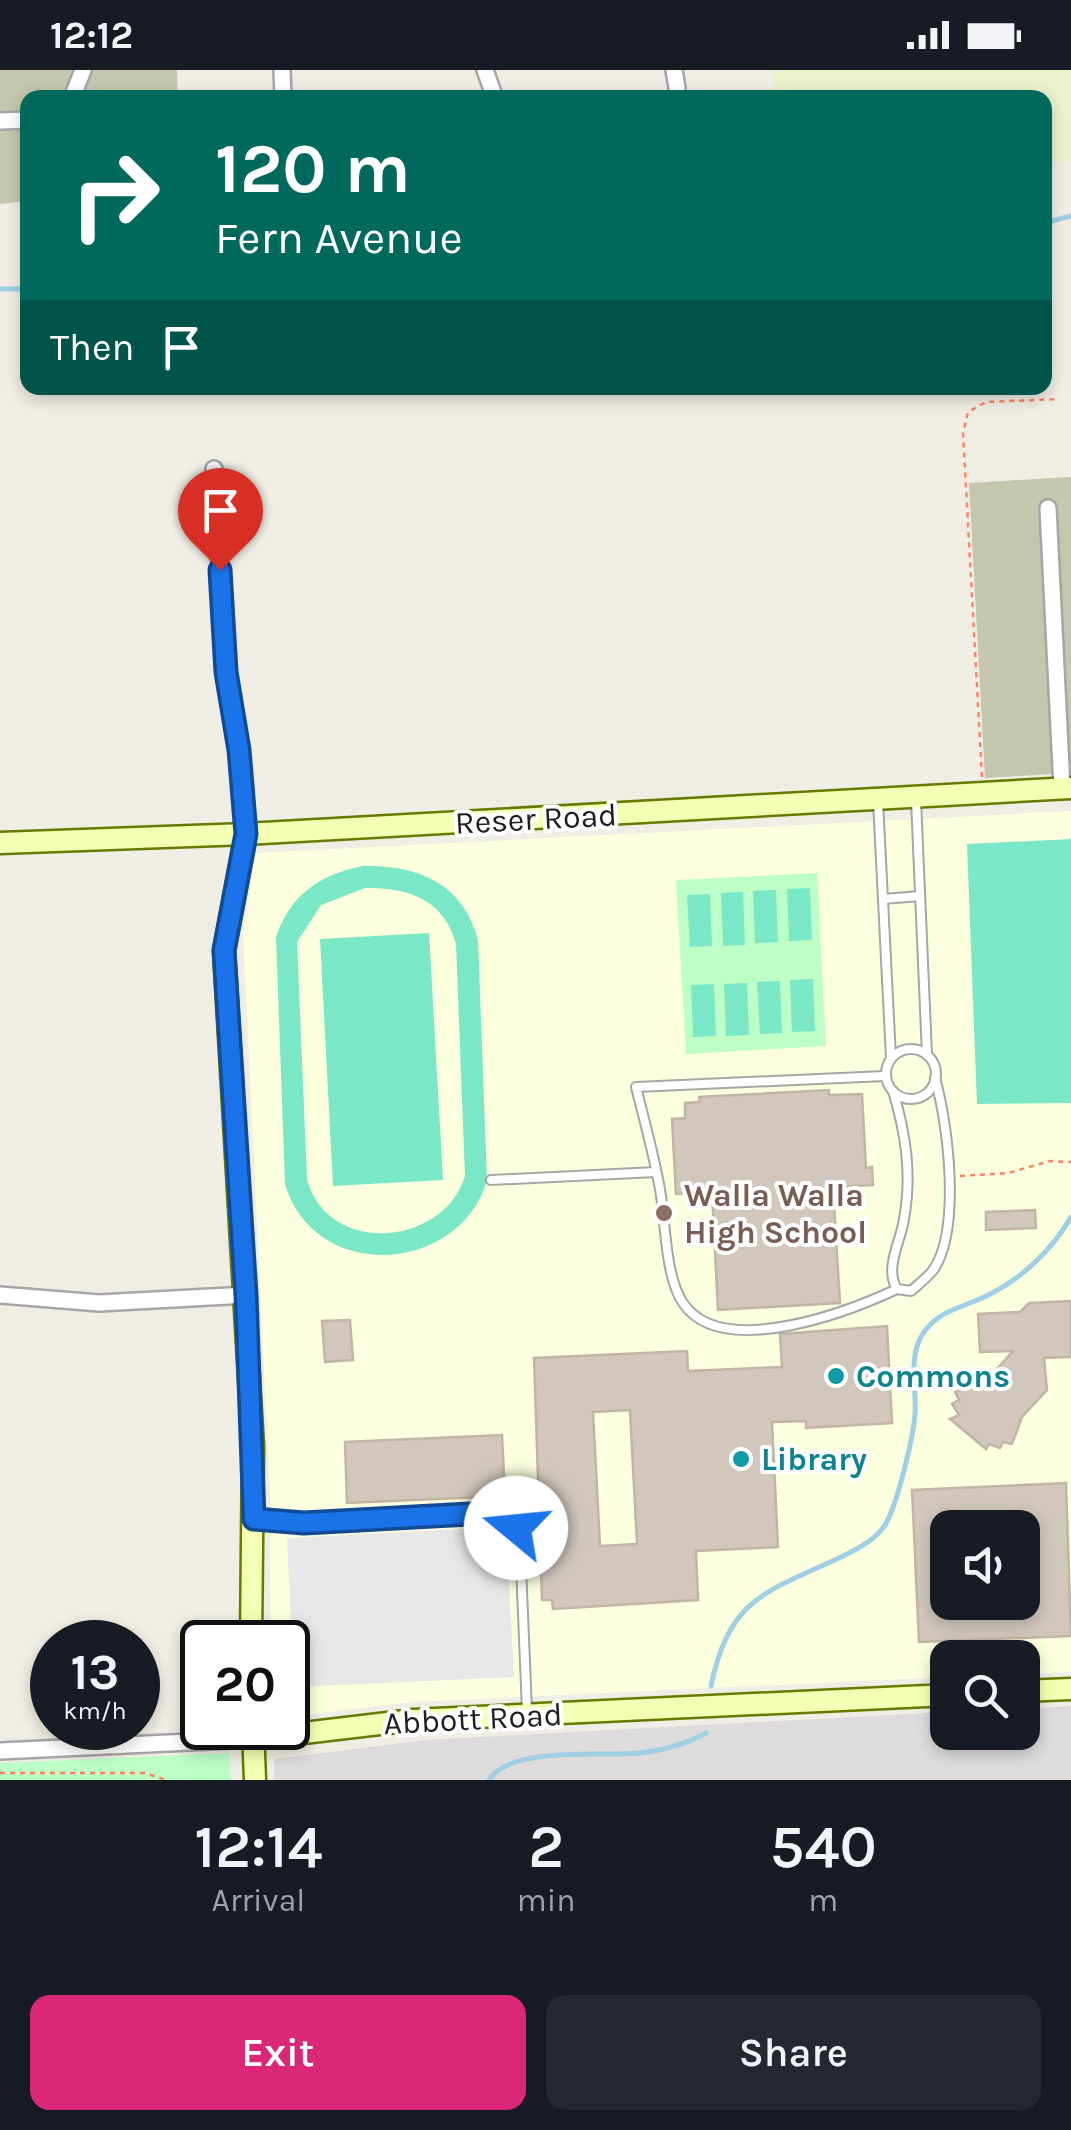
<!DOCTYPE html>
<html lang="en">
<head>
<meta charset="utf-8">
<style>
	:root { --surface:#171b24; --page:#242831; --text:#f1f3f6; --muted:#9ea1a6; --accent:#db2777 }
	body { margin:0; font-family:Karla,sans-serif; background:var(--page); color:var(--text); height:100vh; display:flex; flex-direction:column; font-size:38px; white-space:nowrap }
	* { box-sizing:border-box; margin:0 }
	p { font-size:32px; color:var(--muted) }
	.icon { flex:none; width:55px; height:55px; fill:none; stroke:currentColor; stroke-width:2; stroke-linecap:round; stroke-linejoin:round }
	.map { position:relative; height:1710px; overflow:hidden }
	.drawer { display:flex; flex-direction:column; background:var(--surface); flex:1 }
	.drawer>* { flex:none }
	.top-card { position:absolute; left:20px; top:20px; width:1032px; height:305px; border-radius:20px; box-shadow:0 5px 15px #0003; background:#00695c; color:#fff; overflow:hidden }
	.controls { position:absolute; left:930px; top:1440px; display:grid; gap:20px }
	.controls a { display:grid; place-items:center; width:110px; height:110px; border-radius:20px; background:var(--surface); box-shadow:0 5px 15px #0003; font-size:50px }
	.speed { position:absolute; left:30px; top:1550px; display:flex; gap:20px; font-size:50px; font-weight:700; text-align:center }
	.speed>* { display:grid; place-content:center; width:130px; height:130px; border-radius:50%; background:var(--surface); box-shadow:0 5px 15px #0003; line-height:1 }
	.speed small { font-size:25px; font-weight:400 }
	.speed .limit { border:5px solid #111; border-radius:15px; background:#fff; color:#111 }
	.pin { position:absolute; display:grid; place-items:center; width:85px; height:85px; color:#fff; margin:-102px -42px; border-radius:50% 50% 50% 0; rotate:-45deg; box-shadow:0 0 10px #0007 }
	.pin .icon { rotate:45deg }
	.me { position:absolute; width:110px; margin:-55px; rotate:287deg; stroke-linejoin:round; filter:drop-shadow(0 0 8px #0008) }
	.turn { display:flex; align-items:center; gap:35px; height:210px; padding:0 30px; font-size:45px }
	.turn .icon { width:130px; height:130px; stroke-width:2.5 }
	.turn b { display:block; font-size:70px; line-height:85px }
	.then { display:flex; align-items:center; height:95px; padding:0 30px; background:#0003; gap:20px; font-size:38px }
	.eta { display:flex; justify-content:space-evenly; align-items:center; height:170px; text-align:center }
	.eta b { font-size:60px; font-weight:600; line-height:70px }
	.action { display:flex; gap:20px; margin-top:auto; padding:20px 30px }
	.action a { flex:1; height:115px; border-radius:20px; background:var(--accent); color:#fff; font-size:40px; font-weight:600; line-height:115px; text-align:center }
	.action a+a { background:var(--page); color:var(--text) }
	.status { display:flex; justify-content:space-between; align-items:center; height:70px; padding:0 50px; background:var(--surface); direction:ltr }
	.status svg { height:28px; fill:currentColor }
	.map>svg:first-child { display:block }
</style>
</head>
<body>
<div class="status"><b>12:12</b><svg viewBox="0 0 49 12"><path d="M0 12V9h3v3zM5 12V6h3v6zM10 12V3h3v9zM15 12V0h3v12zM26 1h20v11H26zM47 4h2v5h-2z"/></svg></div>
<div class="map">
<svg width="1071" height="1710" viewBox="0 0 1071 1710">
	<rect width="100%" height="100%" fill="#f0ede4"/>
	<path fill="#dddbdb" d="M1071,1636v74h-797v-21l151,-19 522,-28 1,20h74l1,-23z"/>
	<path fill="#fcffde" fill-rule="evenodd" d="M1071,741v861l-48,2 -1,-16h-74l-1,19 -535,25 -108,13 -16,-5v-68h-18v-148l-27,-561 13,-80zM948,1458h74v74h-74z"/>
	<g fill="#c4c6ae">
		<path d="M0,0h177l1,27 -150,1 -1,103 -27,3z"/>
		<path d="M1071,407v296l-86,5 -16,-295z"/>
	</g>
	<path fill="#ebf1cd" d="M772,0h299v91l-26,1v-64l-271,-1z"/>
	<g fill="#bdfec7">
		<path d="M817,803l9,173 -140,8 -10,-174z"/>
		<path d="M229,1683l2,27h-231v-17z"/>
	</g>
	<g fill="#7ae7c6" fill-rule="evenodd">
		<path d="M1071,769v264l-94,1 -10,-260z"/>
		<path d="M363,796c55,-1 100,17 115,74l9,241c-29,94 -173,102 -202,3l-9,-247c15,-43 43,-62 87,-71zM365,818c42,-1 79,11 91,56l9,232c-21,70 -136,81 -158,4l-10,-238 24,-37z"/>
		<path d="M810,818l2,52 -23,1 -2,-52z"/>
		<path d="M776,820l2,52 -23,1 -2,-52z"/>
		<path d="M743,822l2,53 -22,1 -2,-53z"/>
		<path d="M710,824l2,52 -22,1 -3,-52z"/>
		<path d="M429,863l14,247 -110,6 -13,-247z"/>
		<path d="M813,909l2,52 -23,1 -2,-52z"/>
		<path d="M780,911l2,52 -22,1 -3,-52z"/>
		<path d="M747,913l2,52 -23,1 -2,-52z"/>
		<path d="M714,914l2,52 -23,1 -2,-52z"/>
	</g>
	<path fill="#e7e7e7" d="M481,1458l16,3 10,11 7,135 -220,10 -7,-149z"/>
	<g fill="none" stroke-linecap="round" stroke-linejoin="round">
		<g stroke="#a0cee2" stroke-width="5">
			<path d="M1045,153l26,-7"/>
			<path d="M0,219h28"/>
			<path d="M711,1616c19,-91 57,-94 132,-130 16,-8 32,-16 42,-31 12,-19 28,-87 30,-110 2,-27 -8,-59 9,-83 15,-21 36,-24 58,-34 36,-16 69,-46 89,-81"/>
			<path d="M489,1710c23,-35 113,-23 150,-27 21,-2 48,-9 67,-20"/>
		</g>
	</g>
	<g fill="#d1c7bc" stroke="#c3b5a5" stroke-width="2.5" fill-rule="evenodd">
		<path d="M829,1020v5l33,-1 4,74 6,-1 1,18 -40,2 7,116 -122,7 -6,-118 -36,2 -4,-75 13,-1v-15l15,-1 -1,-5z"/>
		<path d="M1035,1140l1,18 -50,2v-18z"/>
		<path d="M1071,1231v56l-27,1 3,32 -25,27 -10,27 -9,-2 -3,6 -11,-4 -3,5 -36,-30 9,-4 -7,-11 7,-4 -4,-8 30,-10 28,-31 -33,1 -2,-38 42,-2 9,-9z"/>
		<path d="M350,1250l3,40 -28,2 -3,-41z"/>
		<path d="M887,1256l5,97 -86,5v-7l-34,1 6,125 -82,4 2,49 -145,9 -1,-9h-10l-8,-242 153,-7 1,20 94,-4 -2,-33zM630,1340l7,134 -37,2 -7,-134z"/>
		<path d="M502,1365l3,61 -158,7 -2,-61z"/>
		<path d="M1066,1413l5,153 -152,6 -7,-152zM948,1458h74v74h-74z"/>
	</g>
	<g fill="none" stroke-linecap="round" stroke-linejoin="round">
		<g stroke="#a6a6a6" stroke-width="12">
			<g id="lane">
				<path d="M916,730l11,255"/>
				<path d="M878,731l13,257"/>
				<path d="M883,829l37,-3"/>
				<circle cx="911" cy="1004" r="25"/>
				<path d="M885,1006l-249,11c8,32 17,65 23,97 7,33 5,91 24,119 39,58 167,8 214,-14"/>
				<path d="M893,1021c13,43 19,84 11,128 -3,22 -20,49 -7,70l14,2c8,-7 17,-14 23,-22 27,-42 14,-145 1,-191"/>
				<path d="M491,1110l165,-8"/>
				<path d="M253,1449l51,4 184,-10c19,5 26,11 32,29l7,169"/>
			</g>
		</g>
		<g stroke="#a6a6a6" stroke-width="20">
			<g id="street">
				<path d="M282,0l1,28"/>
				<path d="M485,0l10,28"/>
				<path d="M674,0l3,18"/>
				<path d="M72,28l11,-28"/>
				<path d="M0,51l28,-1"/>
				<path d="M214,399l12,203 13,77 7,85"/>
				<path d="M1048,438l14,280"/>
				<path d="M0,1225l99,8 148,-8"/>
				<path d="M0,1681l253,-12"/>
			</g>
		</g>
		<g stroke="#647b00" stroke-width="25">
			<g id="secondary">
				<path d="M246,764l-22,117 29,496 -2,195"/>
				<path d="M0,773l246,-9 825,-46"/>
				<path d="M1022,1621l49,-2"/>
				<path d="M253,1659l2,51"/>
				<path d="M253,1669l160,-19 535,-25"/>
			</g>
		</g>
		<g stroke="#ff8266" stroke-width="2.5" stroke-dasharray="5 5" stroke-linecap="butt">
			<path d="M982,707l-19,-344 5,-21 18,-10 73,-3"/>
			<path d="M960,1106l48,-3 42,-12 21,1"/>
			<path d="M0,1703h144l23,7"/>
		</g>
		<use href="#lane" stroke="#fff" stroke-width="8"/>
		<use href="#street" stroke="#fff" stroke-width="15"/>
		<use href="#secondary" stroke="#f5ffb3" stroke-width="20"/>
	</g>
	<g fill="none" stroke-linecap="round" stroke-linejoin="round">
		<g stroke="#114b97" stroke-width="25">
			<path id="route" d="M220,500l6,102 13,78 7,84 -22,116 22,345 8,224 50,4 184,-10 16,4 12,11"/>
		</g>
		<use href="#route" stroke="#1a73e8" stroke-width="18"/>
	</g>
	<circle fill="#8d6e63" stroke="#fff" stroke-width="4" cx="664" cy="1143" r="10"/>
	<g fill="#0f9aa8" stroke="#fff" stroke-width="4">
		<circle cx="836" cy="1306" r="10"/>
		<circle cx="741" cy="1389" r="10"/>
	</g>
	<g text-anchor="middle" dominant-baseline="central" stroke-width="8" stroke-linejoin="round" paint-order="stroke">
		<g font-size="32" fill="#1f1f1f" stroke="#fff">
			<text transform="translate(536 749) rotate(-3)">Reser Road</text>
			<text transform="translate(473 1649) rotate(-3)">Abbott Road</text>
		</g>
		<g font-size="32" font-weight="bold" fill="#785e54" stroke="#fff" text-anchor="start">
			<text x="684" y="1125">Walla Walla<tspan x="684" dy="37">High School</tspan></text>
		</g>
		<g font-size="32" font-weight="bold" fill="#0d838f" stroke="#fff" text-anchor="start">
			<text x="856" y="1306">Commons</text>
			<text x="761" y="1389">Library</text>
		</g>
	</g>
</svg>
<div class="controls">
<a><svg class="icon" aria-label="sound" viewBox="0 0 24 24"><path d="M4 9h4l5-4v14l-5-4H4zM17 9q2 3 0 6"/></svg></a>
<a><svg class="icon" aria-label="search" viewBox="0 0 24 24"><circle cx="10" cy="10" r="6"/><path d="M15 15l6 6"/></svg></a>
</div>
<div class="speed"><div>13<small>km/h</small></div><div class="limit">20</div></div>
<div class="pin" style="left:220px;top:500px;background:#d93025"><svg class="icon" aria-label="arrive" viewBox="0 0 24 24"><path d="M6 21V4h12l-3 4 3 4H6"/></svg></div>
<svg class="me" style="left:516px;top:1458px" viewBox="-20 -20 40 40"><circle r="19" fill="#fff"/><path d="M0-13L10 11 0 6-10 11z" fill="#1a73e8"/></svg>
<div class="top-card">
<div class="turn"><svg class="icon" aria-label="right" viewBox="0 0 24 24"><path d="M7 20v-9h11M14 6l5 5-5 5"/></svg><div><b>120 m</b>Fern Avenue</div></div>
<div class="then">Then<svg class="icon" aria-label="arrive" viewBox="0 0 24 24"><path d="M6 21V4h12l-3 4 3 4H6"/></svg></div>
</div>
</div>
<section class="drawer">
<div class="eta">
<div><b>12:14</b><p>Arrival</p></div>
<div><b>2</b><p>min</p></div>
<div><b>540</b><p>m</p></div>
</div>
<div class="action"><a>Exit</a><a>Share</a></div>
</section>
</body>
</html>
